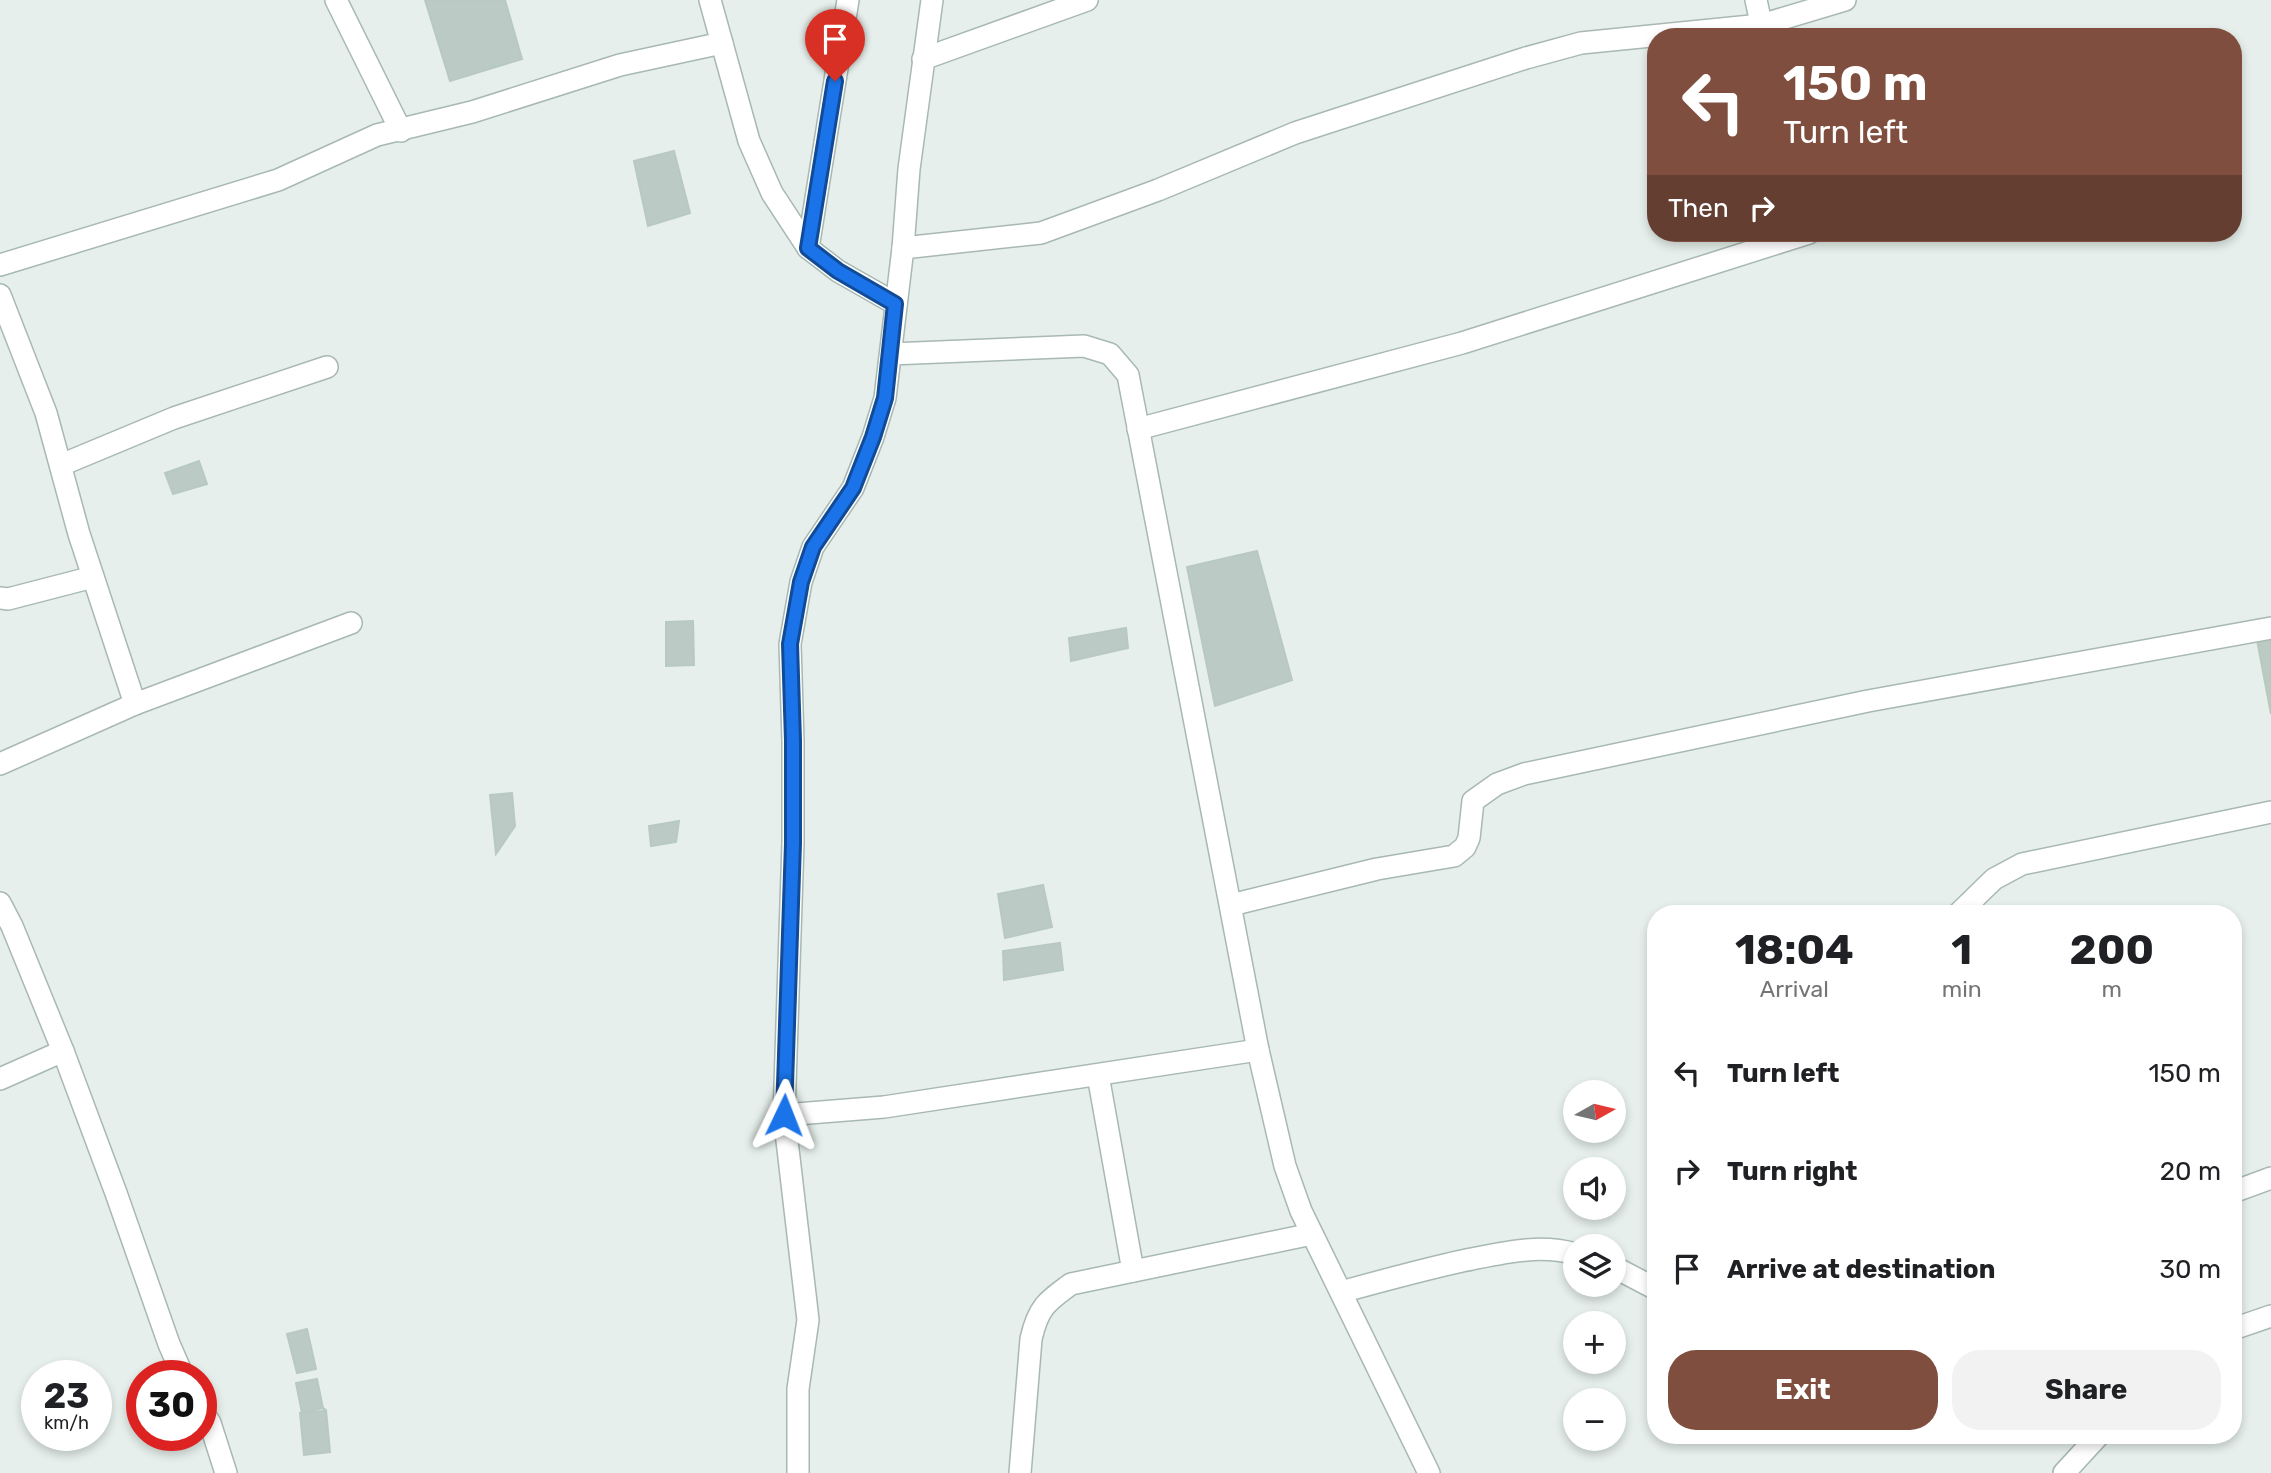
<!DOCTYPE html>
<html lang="en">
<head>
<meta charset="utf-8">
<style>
	:root { --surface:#fff; --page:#f2f2f2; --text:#202124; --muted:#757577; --accent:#7f4e3f }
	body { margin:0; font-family:Rubik,sans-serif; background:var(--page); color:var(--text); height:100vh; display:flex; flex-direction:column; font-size:26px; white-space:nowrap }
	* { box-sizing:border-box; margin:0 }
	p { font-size:23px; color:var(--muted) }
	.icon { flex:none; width:38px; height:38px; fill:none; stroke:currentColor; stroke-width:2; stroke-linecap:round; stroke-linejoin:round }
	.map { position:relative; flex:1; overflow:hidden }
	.sheet { position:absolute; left:1647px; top:905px; width:595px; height:539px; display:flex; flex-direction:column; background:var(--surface); border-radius:28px; box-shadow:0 4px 10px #0003 }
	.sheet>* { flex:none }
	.guide { position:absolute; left:1647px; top:28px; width:595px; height:214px; border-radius:28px; box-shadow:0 4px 10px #0003; background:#7f4e3f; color:#fff; overflow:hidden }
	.needle { width:46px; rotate:82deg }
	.controls { position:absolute; left:1563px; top:1080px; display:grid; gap:14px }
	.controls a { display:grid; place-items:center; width:63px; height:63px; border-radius:50%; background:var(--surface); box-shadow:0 4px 10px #0003; font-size:35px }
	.speed { position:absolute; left:21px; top:1360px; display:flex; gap:14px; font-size:35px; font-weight:700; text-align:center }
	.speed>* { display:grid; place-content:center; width:91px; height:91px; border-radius:50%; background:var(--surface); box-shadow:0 4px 10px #0003; line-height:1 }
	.speed small { font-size:18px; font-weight:400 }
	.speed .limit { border:10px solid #d22; background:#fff; color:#111 }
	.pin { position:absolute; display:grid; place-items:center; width:60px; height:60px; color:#fff; margin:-72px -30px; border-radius:50% 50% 50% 0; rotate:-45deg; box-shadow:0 0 7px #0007 }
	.pin .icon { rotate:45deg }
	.me { position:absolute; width:77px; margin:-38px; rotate:2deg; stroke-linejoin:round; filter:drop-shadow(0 0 5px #0008) }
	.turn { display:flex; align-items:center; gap:24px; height:147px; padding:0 21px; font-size:32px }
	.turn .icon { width:91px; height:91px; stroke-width:2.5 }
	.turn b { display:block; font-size:49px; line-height:60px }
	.then { display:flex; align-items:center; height:66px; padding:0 21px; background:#0003; gap:14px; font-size:26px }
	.eta { display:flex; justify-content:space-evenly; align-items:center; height:119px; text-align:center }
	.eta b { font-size:42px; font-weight:700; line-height:49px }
	.cta { display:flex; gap:14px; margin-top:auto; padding:14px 21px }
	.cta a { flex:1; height:80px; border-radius:28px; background:var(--accent); color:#fff; font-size:28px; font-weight:700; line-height:80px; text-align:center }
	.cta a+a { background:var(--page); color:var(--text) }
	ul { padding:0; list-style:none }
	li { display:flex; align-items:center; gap:21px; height:98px; padding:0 21px }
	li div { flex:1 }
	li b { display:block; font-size:26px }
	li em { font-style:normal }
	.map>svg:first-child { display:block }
</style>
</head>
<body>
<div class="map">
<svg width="2271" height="1473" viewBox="0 0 2271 1473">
	<rect width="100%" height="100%" fill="#e6efeb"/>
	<g fill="#bbcac4" stroke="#b8c9c2" stroke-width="2">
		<path d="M425,0h80l17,59 -72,22z"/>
		<path d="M674,151l16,62 -42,13 -14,-65z"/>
		<path d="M199,461l8,23 -34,10 -8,-21z"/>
		<path d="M1257,551l35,129 -77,26 -28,-139z"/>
		<path d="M693,621l1,44 -28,1v-44z"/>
		<path d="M1126,628l2,20 -57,13 -2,-23z"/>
		<path d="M2271,637v77l-14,-74z"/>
		<path d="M512,793l3,33 -19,28 -6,-59z"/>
		<path d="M679,821l-3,21 -25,4 -2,-20z"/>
		<path d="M1043,885l9,42 -47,11 -7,-44z"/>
		<path d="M1060,943l3,27 -59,10 -1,-29z"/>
		<path d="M307,1329l9,40 -19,4 -10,-39z"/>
		<path d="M317,1379l6,29 -21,5 -6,-30z"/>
		<path d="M323,1408l3,2 4,42 -26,3 -4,-42 24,-2z"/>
	</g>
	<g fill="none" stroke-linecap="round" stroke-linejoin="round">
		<g stroke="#a8b8b2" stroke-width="24">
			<g id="minor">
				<path d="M336,0l65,131"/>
				<path d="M710,0l39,141 23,52 36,55 30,23 58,33"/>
				<path d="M1756,0l8,37"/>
				<path d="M923,59l164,-59"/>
				<path d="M808,248l40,-248"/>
				<path d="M903,248l138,-15 117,-43 137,-57 231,-75 55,-15 180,-18 84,-25"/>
				<path d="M0,265l278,-85 99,-45 95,-23 148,-47 102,-22"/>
				<path d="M0,295l46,118 33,121 56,170"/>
				<path d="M891,354l193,-8 26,8 18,21 130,675 27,116 16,45 128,262"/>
				<path d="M1138,429l324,-86 347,-110"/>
				<path d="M61,465l113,-47 153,-51"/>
				<path d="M0,598l8,1 85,-22"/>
				<path d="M0,764l135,-60 216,-81"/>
				<path d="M0,903l12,23 51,125 53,142 53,151 14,32"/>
				<path d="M1231,905l146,-36 77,-13 11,-9 4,-9 4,-37 24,-17 27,-10 344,-73 403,-73"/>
				<path d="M1958,914l36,-35 28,-15 249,-52"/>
				<path d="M1098,1075l35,196"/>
				<path d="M0,1079l63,-28"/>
				<path d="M784,1115l100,-8 374,-57"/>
				<path d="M2233,1192l38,-14"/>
				<path d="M1614,1267l42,22"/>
				<path d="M1341,1292c40,-11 80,-22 121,-31 37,-7 76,-18 113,-7"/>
				<path d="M2233,1329l38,-13"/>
				<path d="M201,1409l9,14 16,50"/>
				<path d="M798,1473v-84l10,-69 -24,-205 9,-272v-102l-3,-97 11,-62 12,-35 40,-59 20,-51 12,-39 18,-150 6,-79 23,-169"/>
				<path d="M1020,1473l11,-134c7,-31 15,-37 40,-55l241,-50"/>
				<path d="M2064,1473l35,-38"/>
			</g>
		</g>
		<use href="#minor" stroke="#fff" stroke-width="21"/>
	</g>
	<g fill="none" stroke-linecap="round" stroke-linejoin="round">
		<g stroke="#114b97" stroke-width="18">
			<path id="route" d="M784,1115l9,-272v-102l-3,-97 11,-62 12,-35 40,-59 20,-51 12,-39 10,-94 -57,-33 -30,-23 27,-167"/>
		</g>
		<use href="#route" stroke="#1a73e8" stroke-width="12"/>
	</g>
</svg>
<div class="controls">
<a><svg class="needle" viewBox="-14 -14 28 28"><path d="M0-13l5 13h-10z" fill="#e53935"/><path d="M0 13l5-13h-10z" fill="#757577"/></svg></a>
<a><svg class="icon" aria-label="sound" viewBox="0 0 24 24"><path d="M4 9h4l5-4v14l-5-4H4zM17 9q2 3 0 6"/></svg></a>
<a><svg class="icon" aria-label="layers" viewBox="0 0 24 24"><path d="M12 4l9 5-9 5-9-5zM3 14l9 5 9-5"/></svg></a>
<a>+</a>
<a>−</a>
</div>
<div class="speed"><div>23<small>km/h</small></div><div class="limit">30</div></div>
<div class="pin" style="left:835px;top:81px;background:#d93025"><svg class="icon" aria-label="arrive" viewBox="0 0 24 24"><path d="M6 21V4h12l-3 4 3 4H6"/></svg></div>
<svg class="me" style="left:784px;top:1115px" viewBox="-20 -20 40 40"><path d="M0-17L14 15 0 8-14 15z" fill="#1a73e8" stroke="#fff" stroke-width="4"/></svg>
<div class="guide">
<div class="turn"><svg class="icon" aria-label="left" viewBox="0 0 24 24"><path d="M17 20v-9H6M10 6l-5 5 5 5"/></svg><div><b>150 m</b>Turn left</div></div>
<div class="then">Then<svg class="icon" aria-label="right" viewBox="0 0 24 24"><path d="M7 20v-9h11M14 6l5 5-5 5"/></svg></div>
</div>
<section class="sheet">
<div class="eta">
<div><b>18:04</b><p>Arrival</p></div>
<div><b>1</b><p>min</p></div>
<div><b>200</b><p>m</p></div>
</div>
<ul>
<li><svg class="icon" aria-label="left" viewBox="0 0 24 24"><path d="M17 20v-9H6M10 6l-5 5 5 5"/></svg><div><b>Turn left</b></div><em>150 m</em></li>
<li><svg class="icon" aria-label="right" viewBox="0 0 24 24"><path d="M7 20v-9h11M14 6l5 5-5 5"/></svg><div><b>Turn right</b></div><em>20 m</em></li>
<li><svg class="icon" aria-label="arrive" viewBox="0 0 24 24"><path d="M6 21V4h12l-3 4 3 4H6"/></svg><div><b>Arrive at destination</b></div><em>30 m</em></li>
</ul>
<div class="cta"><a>Exit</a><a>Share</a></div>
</section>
</div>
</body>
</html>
